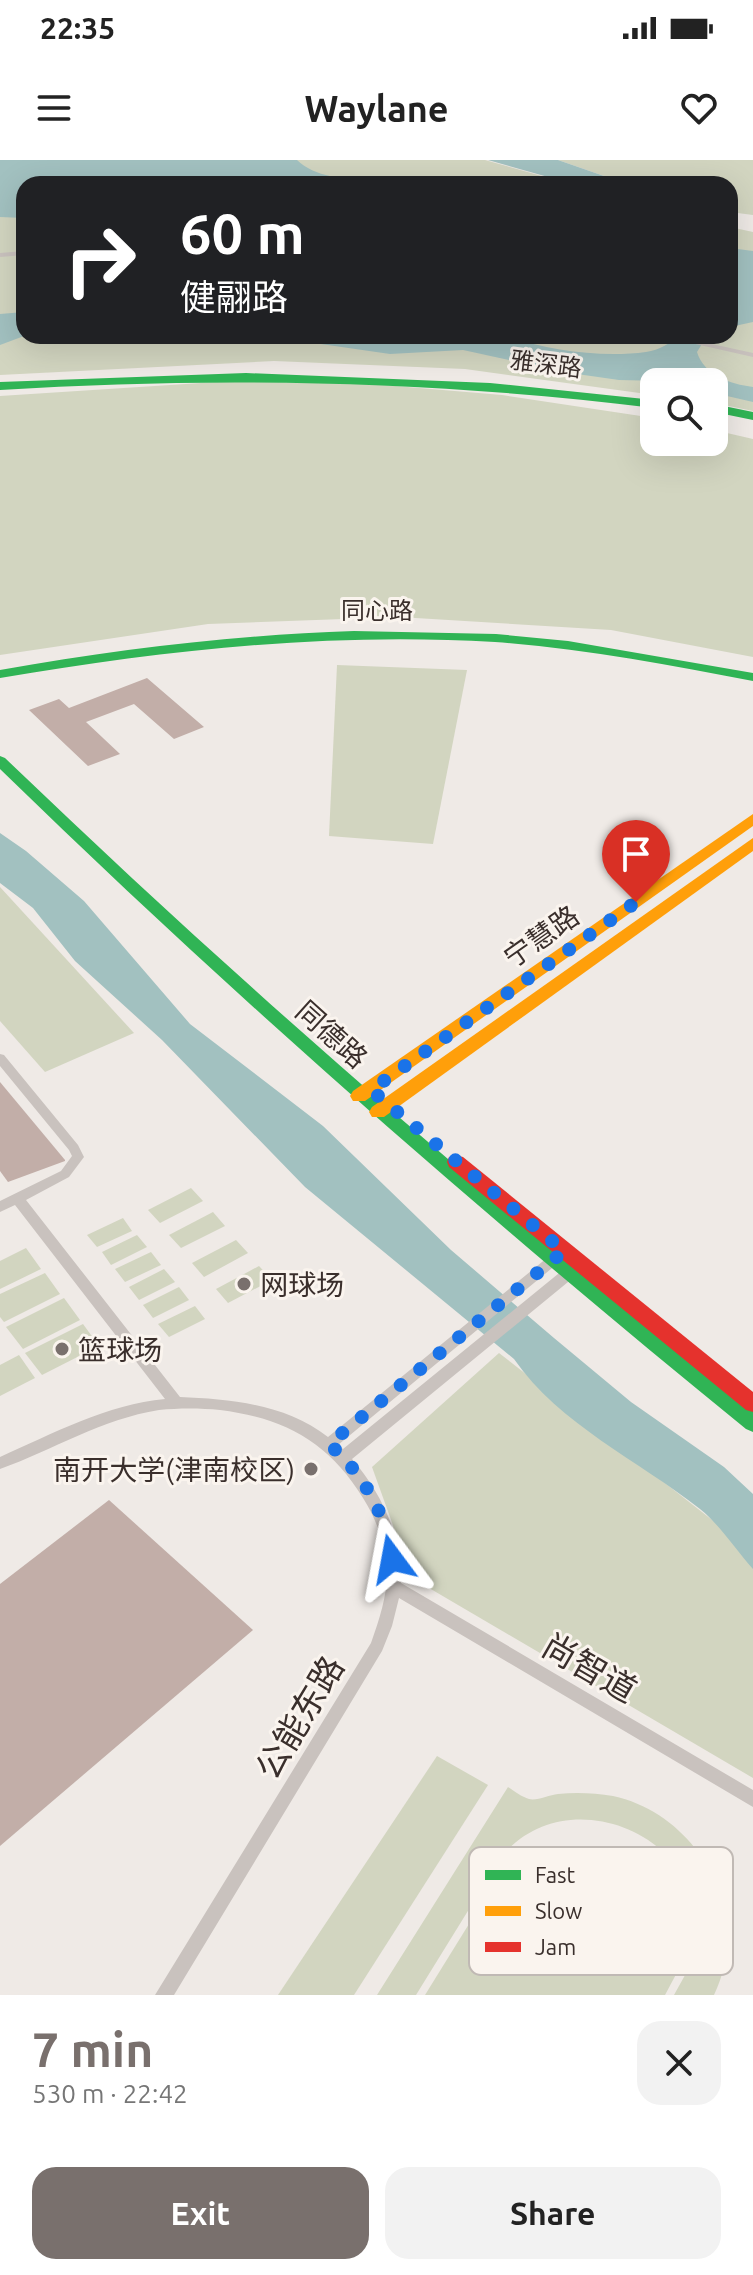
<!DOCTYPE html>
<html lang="en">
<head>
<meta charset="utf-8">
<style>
	:root { --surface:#fff; --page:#f2f2f2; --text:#222; --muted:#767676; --accent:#79706d }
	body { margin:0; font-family:Ubuntu,"Noto Sans SC",sans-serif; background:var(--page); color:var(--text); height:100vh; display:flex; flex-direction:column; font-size:30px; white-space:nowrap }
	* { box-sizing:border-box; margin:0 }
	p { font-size:26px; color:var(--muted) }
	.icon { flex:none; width:44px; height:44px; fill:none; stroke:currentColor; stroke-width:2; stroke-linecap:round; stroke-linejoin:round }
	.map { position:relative; height:1835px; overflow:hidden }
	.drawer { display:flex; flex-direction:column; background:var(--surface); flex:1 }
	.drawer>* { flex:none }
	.hud { position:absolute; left:16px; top:16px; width:722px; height:168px; border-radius:24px; box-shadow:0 8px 32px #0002; background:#202124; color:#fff; overflow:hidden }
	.buttons { position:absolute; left:640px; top:208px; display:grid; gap:16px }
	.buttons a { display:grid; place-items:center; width:88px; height:88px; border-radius:16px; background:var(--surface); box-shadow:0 8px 32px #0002; font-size:40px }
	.pin { position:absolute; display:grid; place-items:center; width:68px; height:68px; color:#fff; margin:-82px -34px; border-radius:50% 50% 50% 0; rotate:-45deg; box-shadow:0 0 8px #0007 }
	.pin .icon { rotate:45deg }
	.me { position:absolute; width:88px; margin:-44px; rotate:347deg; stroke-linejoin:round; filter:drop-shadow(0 0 6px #0008) }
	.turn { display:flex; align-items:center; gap:28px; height:168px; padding:0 32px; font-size:36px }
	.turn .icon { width:104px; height:104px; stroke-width:2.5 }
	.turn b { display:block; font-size:56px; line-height:68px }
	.round { display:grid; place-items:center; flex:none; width:84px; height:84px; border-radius:24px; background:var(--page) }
	.headline { display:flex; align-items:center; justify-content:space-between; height:136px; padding:0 32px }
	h1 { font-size:48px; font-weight:700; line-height:60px; color:var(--accent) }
	.primary-button { display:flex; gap:16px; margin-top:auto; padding:16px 32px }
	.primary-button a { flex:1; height:92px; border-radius:24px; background:var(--accent); color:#fff; font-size:32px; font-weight:700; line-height:92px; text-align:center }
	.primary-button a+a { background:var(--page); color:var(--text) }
	.status { display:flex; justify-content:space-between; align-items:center; height:56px; padding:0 40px; background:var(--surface); direction:ltr }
	.status svg { height:22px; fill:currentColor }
	header { display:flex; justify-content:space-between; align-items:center; height:104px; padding:0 32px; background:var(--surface); font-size:36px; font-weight:700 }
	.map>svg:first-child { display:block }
</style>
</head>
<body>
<div class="status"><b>22:35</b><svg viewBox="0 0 49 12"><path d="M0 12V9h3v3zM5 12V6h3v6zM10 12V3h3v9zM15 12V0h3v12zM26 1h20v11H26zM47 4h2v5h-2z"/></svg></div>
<header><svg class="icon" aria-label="menu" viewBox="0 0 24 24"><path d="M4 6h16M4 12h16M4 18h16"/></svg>Waylane<svg class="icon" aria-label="heart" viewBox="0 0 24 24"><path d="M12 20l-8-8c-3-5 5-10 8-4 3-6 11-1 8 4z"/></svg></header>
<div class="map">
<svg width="753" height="1835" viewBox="0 0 753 1835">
	<rect width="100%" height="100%" fill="#efeae6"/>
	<g fill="#d2d5c0">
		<path d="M0,0h485l85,24h-546v152h706v-109l23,5v179l-39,-8v-21h-60v13l-189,-26 -191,-8 -274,14z"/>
		<path d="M558,0h195v55l-23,-3v-28h-103z"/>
		<path d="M232,221l140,3 130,11 152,23v24h60v-12l39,9v218l-142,-27 -212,-13 -191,7 -208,31v-259z"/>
		<path d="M337,505l130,5 -34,174 -104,-8z"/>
		<path d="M0,727l134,146 -89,39 -45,-51z"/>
		<path d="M191,1028l12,13 -43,22 -12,-13z"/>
		<path d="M213,1052l12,14 -44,22 -12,-13z"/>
		<path d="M123,1058l9,13 -35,16 -10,-12z"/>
		<path d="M137,1075l10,12 -36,18 -9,-13z"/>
		<path d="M236,1080l12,13 -44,24 -12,-14z"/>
		<path d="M26,1088l15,21 -41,20v-28z"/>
		<path d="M151,1092l10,13 -36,17 -10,-13z"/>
		<path d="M259,1106l13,14 -44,23 -12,-14z"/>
		<path d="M164,1109l11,13 -36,18 -10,-13z"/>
		<path d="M45,1113l15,21 -56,28 -4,-5v-23z"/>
		<path d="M179,1127l10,13 -36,18 -10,-13z"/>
		<path d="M64,1138l16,22 -57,29 -17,-22z"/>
		<path d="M195,1146l10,13 -36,18 -11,-13z"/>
		<path d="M83,1164l16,22 -57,29 -17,-22z"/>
		<path d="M499,1193l254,199v226l-341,-200 -40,-111z"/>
		<path d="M19,1195l16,23 -35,18v-31z"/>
		<path d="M437,1596l51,29 -134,210h-76z"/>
		<path d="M508,1627c6,4 14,10 21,12 8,2 20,-4 29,-5 18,-2 37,-1 55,2 87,19 140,119 101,199h-40c10,-18 21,-35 23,-56 12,-103 -133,-164 -197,-80l-84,136h-39z"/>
		<path d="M516,1688l173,102 -24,45h-240z"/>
	</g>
	<g fill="#a2c1c0">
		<path d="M0,0h297c37,36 129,9 177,24h-450v34l-24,-1z"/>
		<path d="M488,0h70l69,24h-54z"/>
		<path d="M730,88l23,3v71l-23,5z"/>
		<path d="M24,152v24l-24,9v-31z"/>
		<path d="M114,176h391c44,14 95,22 141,16 14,-2 23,-9 34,-15 8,-3 22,-1 31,-1l-6,3 -8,13c7,23 33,32 56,35v15l-39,-9v-11l-95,-2 -56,-8 -100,-22 -73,4 -83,-12 -80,-2 -67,4z"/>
		<path d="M0,673l26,18 58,50 106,123 133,102 128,124 103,88 77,64 93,65 29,27v75c-17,-19 -33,-44 -53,-60 -62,-49 -140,-84 -186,-150l-209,-172 -143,-147 -87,-79 -42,-53 -33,-25z"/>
	</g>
	<g fill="#c2aea8">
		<path d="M147,518l57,49 -30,12 -40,-35 -48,18 34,32 -32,12 -59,-56 30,-11 10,9z"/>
		<path d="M0,922l65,78v1l-57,21 -8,-11z"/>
		<path d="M109,1340l144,130 -253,216v-262z"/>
	</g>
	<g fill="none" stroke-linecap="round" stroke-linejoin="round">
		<g fill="#c9c2be" fill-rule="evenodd">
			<path d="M24,91v4l-24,2v-4z"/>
			<path d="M660,176h15l78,17v4z"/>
			<path d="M0,894l4,1 74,90 6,12 -15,20 -43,23 154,197c50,2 106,7 148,40l225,-184h10l2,3 -2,3 -225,186 5,4 226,-184h10l2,4 -2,4 -227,186c29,33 51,79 49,124l352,207v17l-354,-209 -7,28 -10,25 -208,344h-19l216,-352c8,-23 16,-46 16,-71 -1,-26 -10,-52 -24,-74 -34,-56 -79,-80 -143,-88 -20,-2 -41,-2 -61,0 -57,9 -106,40 -159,59v-12c52,-23 108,-53 165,-58l-150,-194 -15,7v-11l61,-30 11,-15 -3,-6 -69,-84z"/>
		</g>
		<g fill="#30b455" fill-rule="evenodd">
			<path d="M246,213l244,10 164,17v8c-218,-27 -435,-32 -654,-18v-8z"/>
			<path d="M714,244l39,8v8l-39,-8z"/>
			<path d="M354,471l142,3 72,7 185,32v8c-85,-16 -171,-33 -258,-39 -166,-10 -331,8 -495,36v-8c118,-21 235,-35 354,-39z"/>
			<path d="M0,596l5,2c239,230 489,446 748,653v21l-7,-3c-258,-210 -508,-428 -746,-660z"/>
		</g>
		<g fill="#ff9f0a" fill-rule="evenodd">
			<path d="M753,654v12l-388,275h-12l-3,-5 3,-5z"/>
			<path d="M753,678v13l-369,266h-12l-3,-5 3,-5z"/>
		</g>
		<path fill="#e5322d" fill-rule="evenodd" d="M456,995l7,2 290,235v20l-7,-2 -297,-243 -2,-5 2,-5z"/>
	</g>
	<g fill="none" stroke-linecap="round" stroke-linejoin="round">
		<path stroke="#1a73e8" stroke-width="14" stroke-dasharray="0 25.2" d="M392,1399c-6,-46 -29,-85 -63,-115l235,-193 -193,-161 265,-188"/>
	</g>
	<g fill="#79706d" stroke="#faf4ee" stroke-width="3">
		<circle cx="244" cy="1124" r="8"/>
		<circle cx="62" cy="1189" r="8"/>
		<circle cx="311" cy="1309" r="8"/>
	</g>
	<g text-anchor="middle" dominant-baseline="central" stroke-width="6" stroke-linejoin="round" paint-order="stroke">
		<g font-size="24" fill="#3a2f2c" stroke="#faf4ee">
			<text transform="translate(546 204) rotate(7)">雅深路</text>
			<text x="377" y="450">同心路</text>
		</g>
		<g font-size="28" fill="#3a2f2c" stroke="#faf4ee">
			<text transform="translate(541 776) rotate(-35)">宁慧路</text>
			<text transform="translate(332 874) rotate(42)">同德路</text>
		</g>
		<g font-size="28" fill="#3a2f2c" stroke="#faf4ee" text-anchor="start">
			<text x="260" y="1124">网球场</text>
			<text x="78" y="1189">篮球场</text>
			<text x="295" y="1309" text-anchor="end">南开大学(津南校区)</text>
		</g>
		<g font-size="34" fill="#3a2f2c" stroke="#faf4ee">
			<text transform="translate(590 1507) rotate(30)">尚智道</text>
			<text transform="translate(299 1557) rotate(-59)">公能东路</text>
		</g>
	</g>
	<rect x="469" y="1687" width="264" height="128" rx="12" fill="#faf4ee" stroke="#c0b9b4" stroke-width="2"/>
	<rect x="485" y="1710" width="36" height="10" fill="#30b455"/>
	<rect x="485" y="1746" width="36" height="10" fill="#ff9f0a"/>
	<rect x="485" y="1782" width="36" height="10" fill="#e5322d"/>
	<g font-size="22" fill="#3a2f2c">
		<text x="535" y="1723">Fast</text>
		<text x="535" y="1759">Slow</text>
		<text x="535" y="1795">Jam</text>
	</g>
</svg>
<div class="buttons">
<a><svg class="icon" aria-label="search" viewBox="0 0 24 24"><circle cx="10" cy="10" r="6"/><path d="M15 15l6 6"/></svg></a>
</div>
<div class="pin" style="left:636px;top:742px;background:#d93025"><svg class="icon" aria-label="arrive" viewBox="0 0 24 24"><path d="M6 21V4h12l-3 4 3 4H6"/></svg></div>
<svg class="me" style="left:392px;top:1399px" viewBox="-20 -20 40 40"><path d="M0-17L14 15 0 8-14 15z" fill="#1a73e8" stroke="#fff" stroke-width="4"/></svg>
<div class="hud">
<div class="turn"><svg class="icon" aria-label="right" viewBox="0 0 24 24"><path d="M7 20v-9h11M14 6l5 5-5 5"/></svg><div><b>60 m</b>健翮路</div></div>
</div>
</div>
<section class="drawer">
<div class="headline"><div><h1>7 min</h1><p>530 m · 22:42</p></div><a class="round"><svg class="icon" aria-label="close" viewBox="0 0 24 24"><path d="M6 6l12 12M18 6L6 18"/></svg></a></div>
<div class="primary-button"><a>Exit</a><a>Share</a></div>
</section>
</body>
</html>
